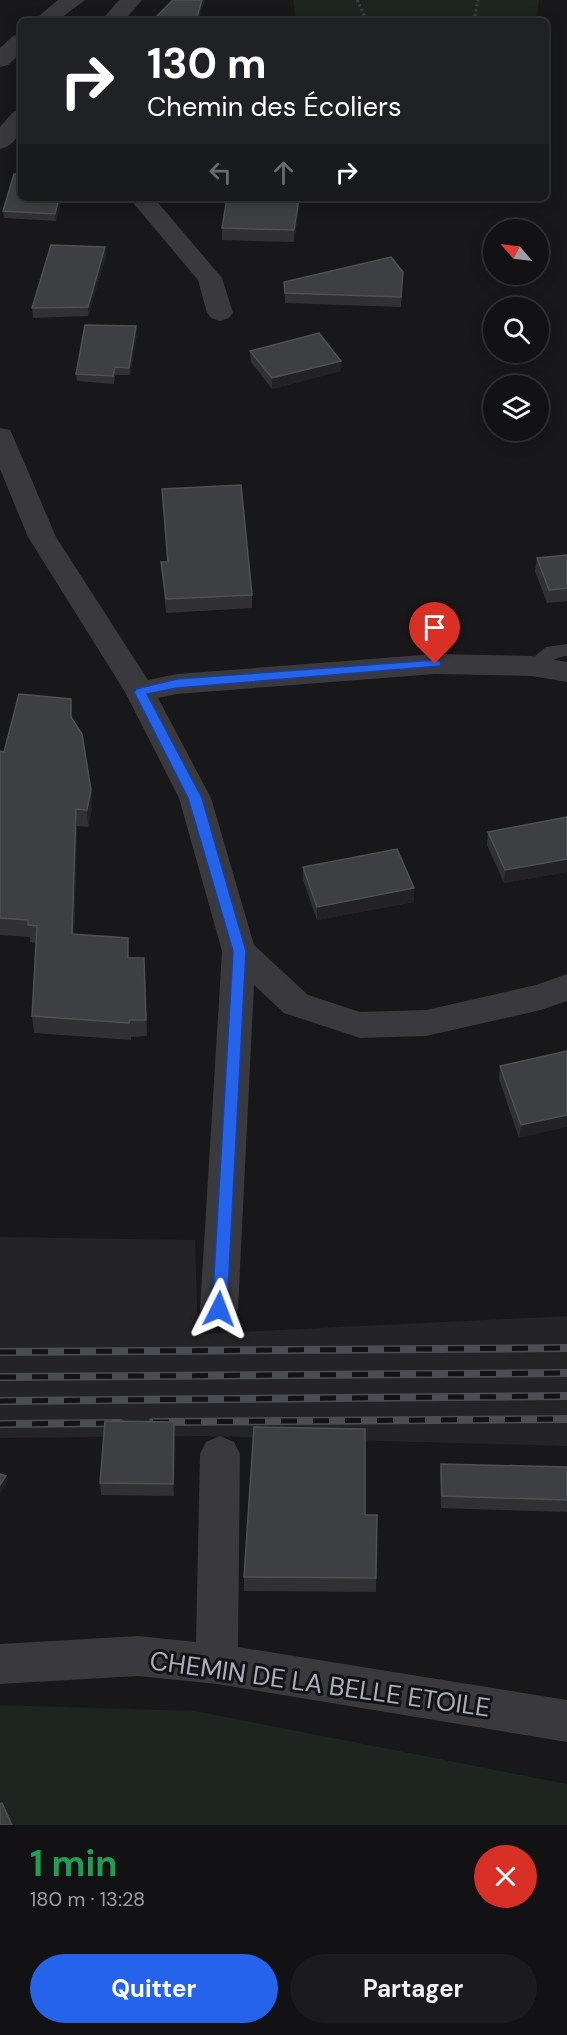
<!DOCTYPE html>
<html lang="fr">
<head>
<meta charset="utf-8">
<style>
	:root { --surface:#121113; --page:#1b1a1c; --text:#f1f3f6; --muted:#9c9da0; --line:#313133; --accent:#2563eb }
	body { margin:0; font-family:"DM Sans",sans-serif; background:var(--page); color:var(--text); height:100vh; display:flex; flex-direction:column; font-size:22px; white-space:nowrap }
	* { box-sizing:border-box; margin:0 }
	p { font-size:20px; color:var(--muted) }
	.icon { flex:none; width:33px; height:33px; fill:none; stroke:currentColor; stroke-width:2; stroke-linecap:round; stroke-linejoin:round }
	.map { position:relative; height:1825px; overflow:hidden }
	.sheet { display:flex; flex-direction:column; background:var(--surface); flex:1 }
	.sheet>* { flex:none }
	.guide { position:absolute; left:18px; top:18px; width:531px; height:183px; border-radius:9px; box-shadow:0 3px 15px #0003,0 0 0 2px var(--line); background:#202124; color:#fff; overflow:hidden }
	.needle { width:39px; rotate:298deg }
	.tools { position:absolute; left:483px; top:219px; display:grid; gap:12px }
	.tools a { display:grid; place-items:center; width:66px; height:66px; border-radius:50%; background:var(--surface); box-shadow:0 3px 15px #0003,0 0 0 2px var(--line); font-size:30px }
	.pin { position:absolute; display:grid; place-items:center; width:51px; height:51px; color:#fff; margin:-62px -26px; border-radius:50% 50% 50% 0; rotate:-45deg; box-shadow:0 0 6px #0007 }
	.pin .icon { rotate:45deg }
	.me { position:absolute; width:66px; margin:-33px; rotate:3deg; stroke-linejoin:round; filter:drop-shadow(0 0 4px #0008) }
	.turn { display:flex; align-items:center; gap:21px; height:126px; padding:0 30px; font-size:27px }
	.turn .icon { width:78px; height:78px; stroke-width:2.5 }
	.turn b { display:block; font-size:42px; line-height:51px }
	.lanes { display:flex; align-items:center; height:57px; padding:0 30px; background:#0003; justify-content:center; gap:30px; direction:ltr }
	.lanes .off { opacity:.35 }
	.round { display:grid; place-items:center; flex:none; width:63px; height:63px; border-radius:32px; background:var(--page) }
	.summary { display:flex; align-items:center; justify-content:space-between; height:102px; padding:0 30px }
	h1 { font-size:36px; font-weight:700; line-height:45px; color:#1e9e55 }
	.action { display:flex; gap:12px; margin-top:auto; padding:12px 30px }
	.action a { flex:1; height:69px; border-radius:36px; background:var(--accent); color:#fff; font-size:24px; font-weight:700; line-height:69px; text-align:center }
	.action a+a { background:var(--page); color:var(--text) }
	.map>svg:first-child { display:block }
</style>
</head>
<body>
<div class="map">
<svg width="567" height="1825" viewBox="0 0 567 1825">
	<rect width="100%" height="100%" fill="#181719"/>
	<path fill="#242426" d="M0,1237l195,3 3,94 369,-18v130l-363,-10 -204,2z"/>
	<g fill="#1e241f">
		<path d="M293,0h246l-3,21h-240z"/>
		<path d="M0,1705l195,6 372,73v41h-567z"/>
	</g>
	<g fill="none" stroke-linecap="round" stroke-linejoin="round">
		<g stroke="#3f4045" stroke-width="3" stroke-dasharray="2 3" stroke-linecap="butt">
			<path d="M357,0l10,21"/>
			<path d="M474,21l4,-21"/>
		</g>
		<path fill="#39393e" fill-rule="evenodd" d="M567,644v12c-19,1 -25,19 -41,14l-3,-4 23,-19z"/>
		<g fill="#39393e" fill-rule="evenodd">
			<path d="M58,0h27l-28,21h-24z"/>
			<path d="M119,0h23l-18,21h-23z"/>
			<path d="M21,34v19l-13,12 -8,2v-19l13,-12z"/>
			<path d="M21,110c0,18 -1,34 -21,39v-22l13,-15z"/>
			<path d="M129,198h25l68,80 11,35 -4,5 -9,3 -9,-3 -4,-5 -9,-33z"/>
			<path d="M0,428l10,2 3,6 43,101 92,143 29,-6 258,-20 97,2 35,6v20l-35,-6 -97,-2 -258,20 -19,4 53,100 43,147 54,50 52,17 66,-2 110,-25 31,-11v27l-26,9 -115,26 -66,2 -76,-25 -30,-28 -16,324 -6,11 -13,5 -13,-5 -6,-11 22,-358 -43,-153 -54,-106 -97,-155 -28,-68z"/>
			<path d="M220,1436l14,6 6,12 -2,193 329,53v42l-350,-58 -79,-8 -138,8v-40l138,-8 58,6 4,-188 6,-12z"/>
		</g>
		<g stroke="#4c4d53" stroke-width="8">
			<g id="rail">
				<path d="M0,1352l567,-4"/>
				<path d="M0,1377l567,-4"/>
				<path d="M0,1401l567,-5"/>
				<path d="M153,1422l414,-3"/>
				<path d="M0,1424l120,-1"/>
			</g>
		</g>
		<use href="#rail" stroke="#131214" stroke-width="5" stroke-dasharray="16" stroke-linecap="butt"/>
	</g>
	<g fill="#313134">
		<path d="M62,198l-6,23 -52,-3 -1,-7z"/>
		<path d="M227,198h73l-6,44 -72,-2v-12z"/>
		<path d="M105,247l1,10 -18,59 -55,2 -1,-10z"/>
		<path d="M403,272l-2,35 -116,-4 -1,-21z"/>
		<path d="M136,326l1,7 -7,42h-15l-1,9 -37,-3 -1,-7z"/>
		<path d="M250,351l91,10v10l-69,18 -21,-27z"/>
		<path d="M162,489l90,106v13l-86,5 -5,-51h6z"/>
		<path d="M567,555v46l-20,2 -12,-32 2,-13z"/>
		<path d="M72,719l19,71 1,18 -4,19 -11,-1 -3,108 55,24 16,16 2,62 -16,1v3l-97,-7 -2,-17 4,-73 -6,-1v-5l-30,-2v-184l4,1z"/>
		<path d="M567,817v55l-63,11 -17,-38 1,-13z"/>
		<path d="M303,867l111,21v14l-97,18 -14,-40z"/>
		<path d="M567,1051l-48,87 -20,-59 1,-13z"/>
		<path d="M175,1434l-1,62 -73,-1 -1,-12z"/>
		<path d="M441,1464l126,3v45l-126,-4 -1,-32z"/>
		<path d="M365,1515l11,63v14l-132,-1v-14z"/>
	</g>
	<g fill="#222123">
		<path d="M202,0h3l-6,21h-3z"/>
		<path d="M59,198h3l-6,23 -1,-7z"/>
		<path d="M299,198h1l-6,44v-12z"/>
		<path d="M105,247l1,10 -18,59v-9z"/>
		<path d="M136,326l1,7 -7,42 -1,-7z"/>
		<path d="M341,361v10l-69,18v-11z"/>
		<path d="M91,790l1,18 -4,19 -1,-17z"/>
		<path d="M76,809l1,17 -4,125 -1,-17z"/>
		<path d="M567,859v13l-63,11 1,-13z"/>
		<path d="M414,888v14l-97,18v-13z"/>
		<path d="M567,1115v12l-48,11 2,-13z"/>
		<path d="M174,1422l1,12 -1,62 -1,-12z"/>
		<path d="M6,1476l1,7 -7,11v-9z"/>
	</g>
	<g fill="#3e3f42" stroke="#4f5055" stroke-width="1.5">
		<path d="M173,0h29l-6,21h-44z"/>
		<path d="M14,174l7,1v23h38l-4,16 -52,-3z"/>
		<path d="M227,198h72l-5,32 -72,-2z"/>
		<path d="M51,245l54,2 -17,60 -56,1z"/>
		<path d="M391,257l12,15 -2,25 -116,-4 -1,-11z"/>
		<path d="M85,325l51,1 -7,42 -14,-1 -2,9 -37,-2z"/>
		<path d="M319,333l22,28 -69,17 -22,-27z"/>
		<path d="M241,485l11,110 -86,4 -5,-37h7l-6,-73z"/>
		<path d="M567,555v33l-18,2 -12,-32z"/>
		<path d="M19,694l52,5v18l11,17 9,56 -4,20 -11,-1 -4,125 56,4v20h16l2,62h-16l-1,3 -97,-7 5,-90 -9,-1v-5l-28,-2v-167l4,1z"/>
		<path d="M567,817v42l-62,11 -17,-38z"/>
		<path d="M397,849l17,39 -97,19 -14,-40z"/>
		<path d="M567,1051v64l-46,10 -21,-59z"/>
		<path d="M105,1421l69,1 -1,62 -73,-1z"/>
		<path d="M254,1427l111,2v86h12l-1,63 -132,-1z"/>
		<path d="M441,1464l126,3v33l-125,-4z"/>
		<path d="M0,1474l6,2 -6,9z"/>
		<path d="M2,1803l10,22h-12v-21z"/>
	</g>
	<path fill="#2563eb" stroke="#184099" stroke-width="1.5" d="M435,660l5,1 1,3 -1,2 -263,22 -30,6 55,104 44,153 -19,358 -2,5 -6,2 -5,-2 -2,-5 21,-358 -45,-153 -54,-106 2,-3 41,-10z"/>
	<g text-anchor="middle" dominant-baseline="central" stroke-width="6" stroke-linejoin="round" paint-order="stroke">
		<g font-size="26" fill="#abadb8" stroke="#131214">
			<text transform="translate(320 1684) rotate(8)">CHEMIN DE LA BELLE ETOILE</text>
		</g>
	</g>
</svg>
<div class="tools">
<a><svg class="needle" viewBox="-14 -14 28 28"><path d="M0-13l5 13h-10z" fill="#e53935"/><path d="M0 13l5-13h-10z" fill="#9c9da0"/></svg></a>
<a><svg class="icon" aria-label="search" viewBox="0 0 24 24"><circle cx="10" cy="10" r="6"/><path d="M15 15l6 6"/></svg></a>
<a><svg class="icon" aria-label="layers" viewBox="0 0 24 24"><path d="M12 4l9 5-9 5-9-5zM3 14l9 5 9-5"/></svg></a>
</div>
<div class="pin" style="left:435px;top:664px;background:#d93025"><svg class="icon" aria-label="arrive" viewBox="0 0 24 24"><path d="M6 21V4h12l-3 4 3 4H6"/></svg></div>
<svg class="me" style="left:219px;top:1309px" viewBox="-20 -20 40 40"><path d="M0-17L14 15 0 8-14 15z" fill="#2563eb" stroke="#fff" stroke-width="4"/></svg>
<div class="guide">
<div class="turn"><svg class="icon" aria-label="right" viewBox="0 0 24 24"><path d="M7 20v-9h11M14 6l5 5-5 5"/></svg><div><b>130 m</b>Chemin des Écoliers</div></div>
<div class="lanes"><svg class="icon off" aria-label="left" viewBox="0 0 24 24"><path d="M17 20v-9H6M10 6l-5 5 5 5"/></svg><svg class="icon off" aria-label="ahead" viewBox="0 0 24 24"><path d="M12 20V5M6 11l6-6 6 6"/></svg><svg class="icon" aria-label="right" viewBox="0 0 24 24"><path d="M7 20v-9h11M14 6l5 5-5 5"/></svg></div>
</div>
</div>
<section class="sheet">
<div class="summary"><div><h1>1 min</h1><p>180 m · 13:28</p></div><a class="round" style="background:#d93025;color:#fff"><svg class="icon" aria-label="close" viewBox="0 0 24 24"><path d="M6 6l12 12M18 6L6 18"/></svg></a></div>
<div class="action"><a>Quitter</a><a>Partager</a></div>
</section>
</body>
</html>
